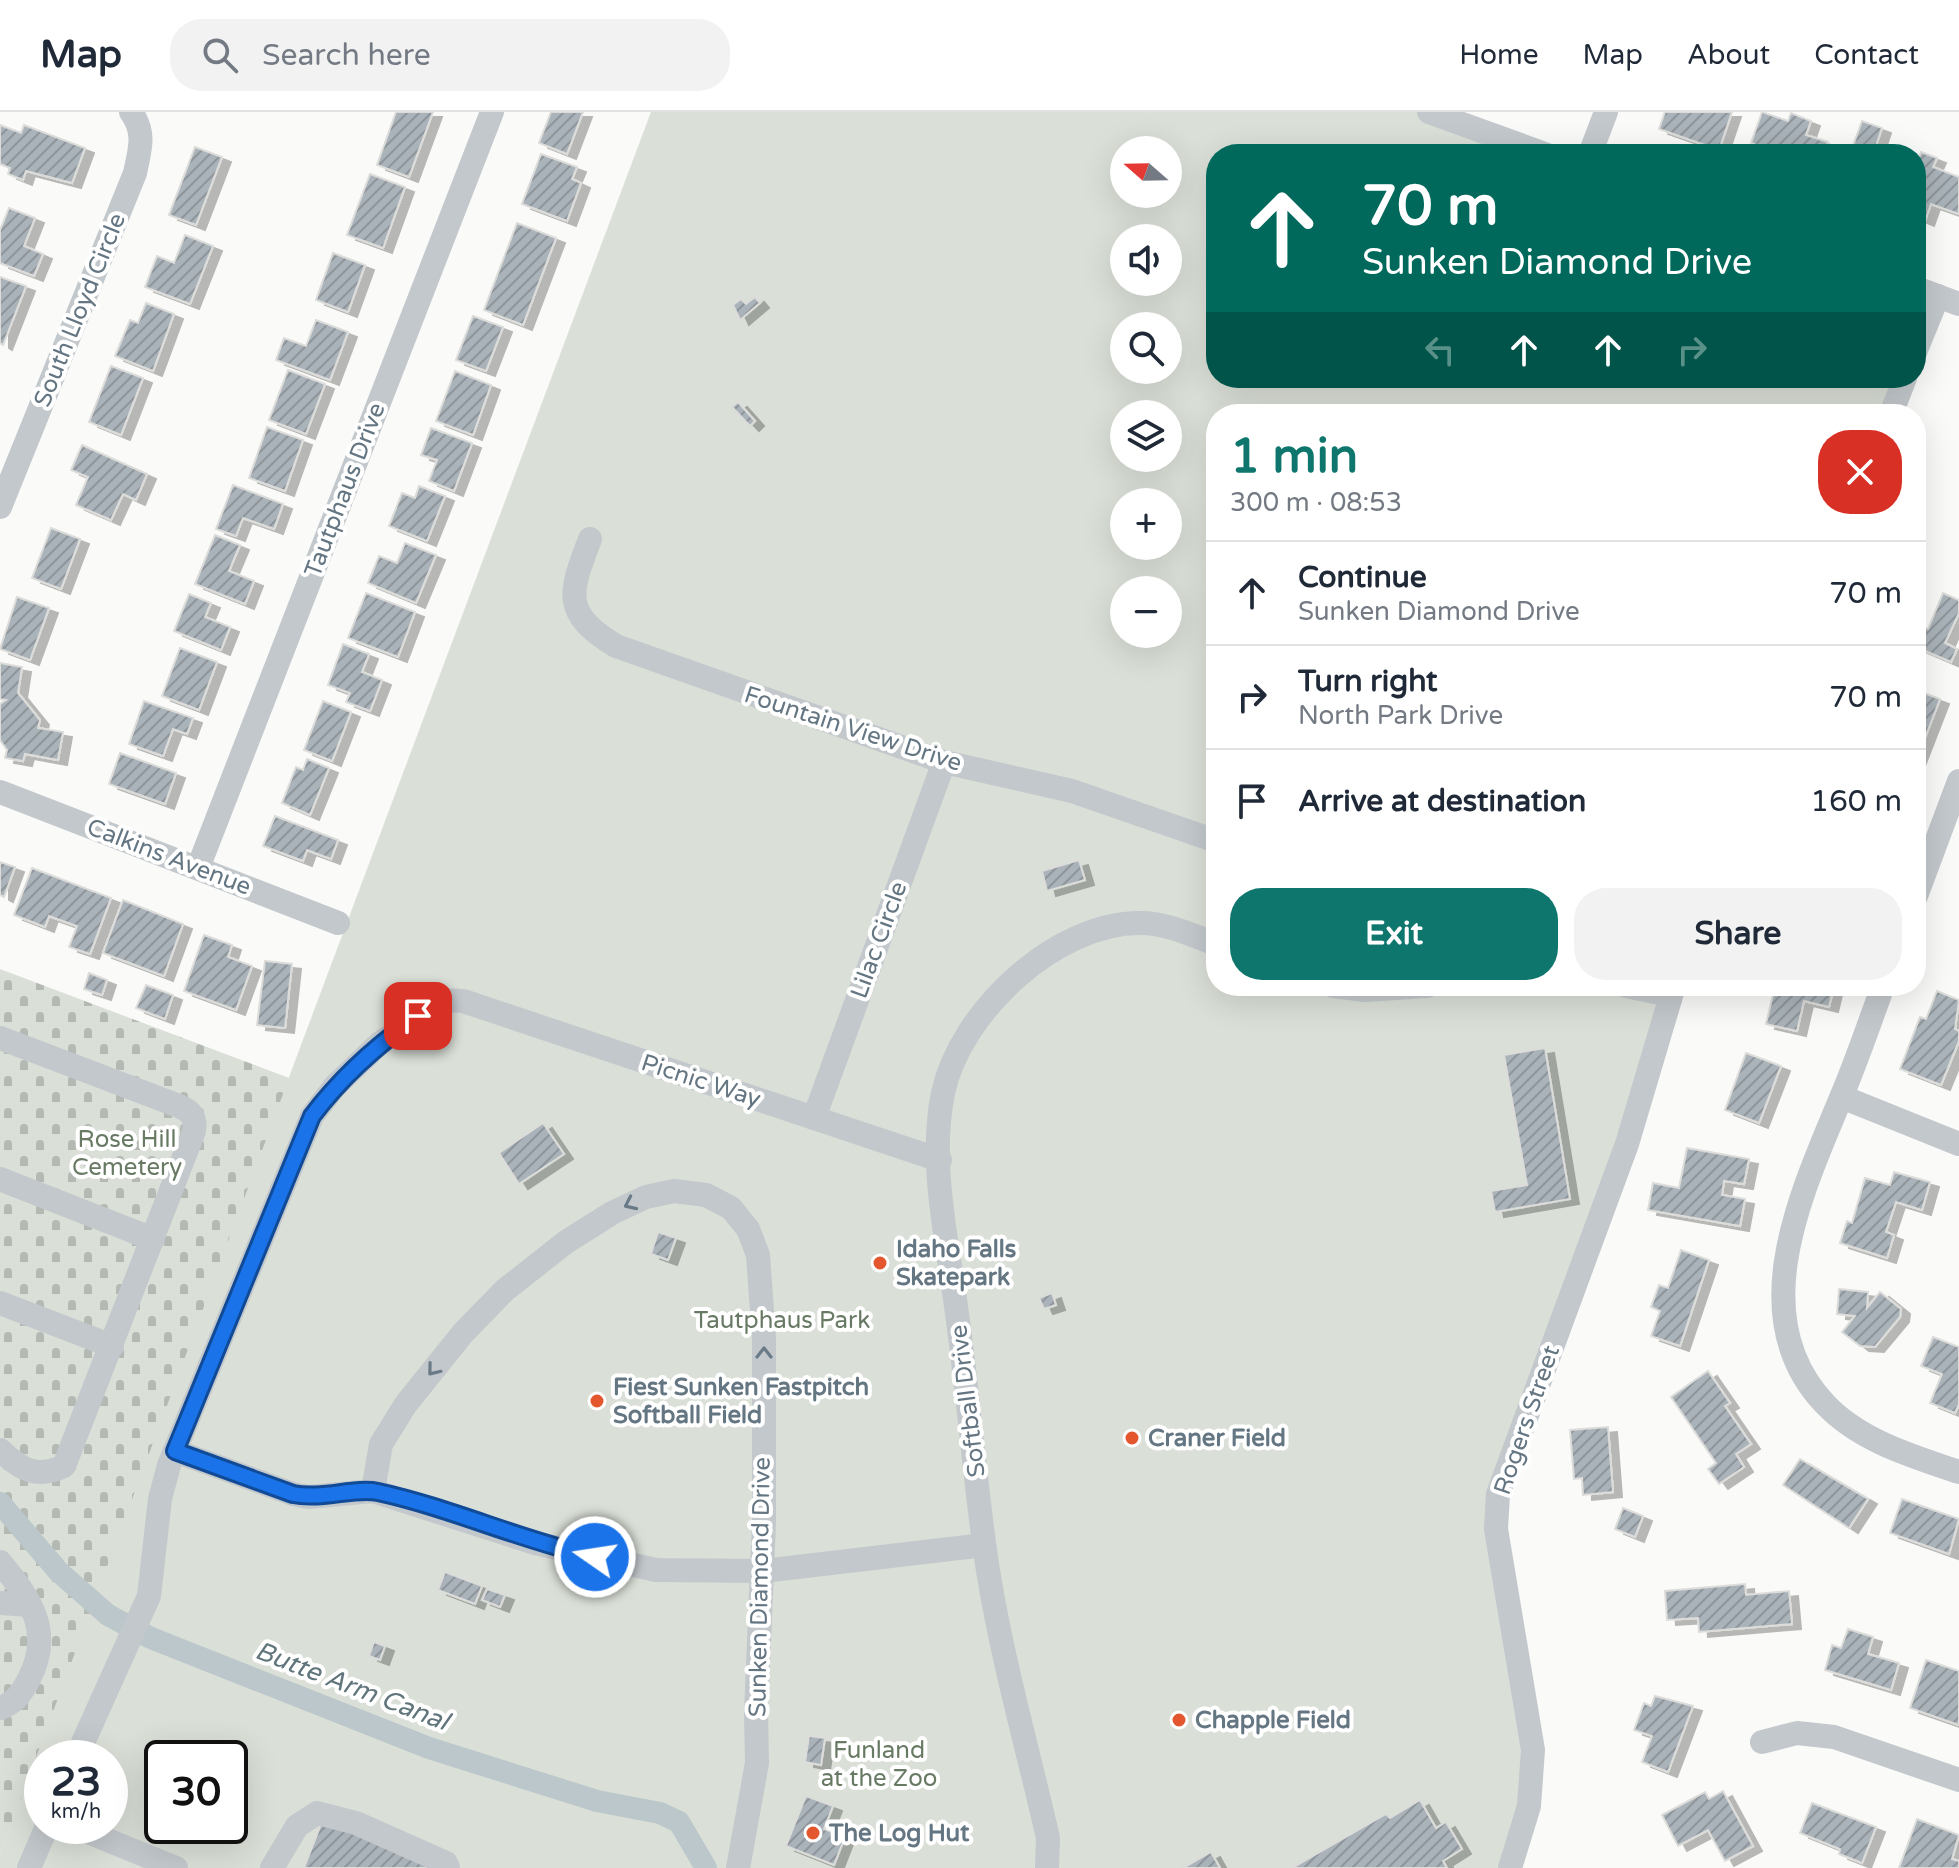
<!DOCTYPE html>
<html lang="en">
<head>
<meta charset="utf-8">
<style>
	:root { --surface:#fff; --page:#f2f2f3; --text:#1f2937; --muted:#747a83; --line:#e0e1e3; --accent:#0f766e }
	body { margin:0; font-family:"Varela Round",sans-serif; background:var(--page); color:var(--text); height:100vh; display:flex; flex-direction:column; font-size:30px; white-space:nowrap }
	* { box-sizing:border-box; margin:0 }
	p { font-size:26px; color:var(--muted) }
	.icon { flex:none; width:44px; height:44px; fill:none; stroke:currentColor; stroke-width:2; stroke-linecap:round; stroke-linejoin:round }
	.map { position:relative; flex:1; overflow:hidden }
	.panel { position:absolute; left:1206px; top:292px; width:720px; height:592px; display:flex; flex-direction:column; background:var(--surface); border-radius:32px; box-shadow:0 8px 32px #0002 }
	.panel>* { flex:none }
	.guide { position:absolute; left:1206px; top:32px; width:720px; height:244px; border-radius:32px; box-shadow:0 8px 32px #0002; background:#00695c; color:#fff; overflow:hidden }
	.needle { width:52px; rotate:290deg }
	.fabs { position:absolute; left:1110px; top:24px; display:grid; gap:16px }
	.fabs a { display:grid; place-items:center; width:72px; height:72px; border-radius:50%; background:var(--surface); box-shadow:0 8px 32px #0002; font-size:40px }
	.speed { position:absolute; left:24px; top:1628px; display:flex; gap:16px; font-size:40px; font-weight:700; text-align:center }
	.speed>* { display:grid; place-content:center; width:104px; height:104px; border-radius:50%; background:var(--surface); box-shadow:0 8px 32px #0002; line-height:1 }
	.speed small { font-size:20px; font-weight:400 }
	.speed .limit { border:4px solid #111; border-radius:12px; background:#fff; color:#111 }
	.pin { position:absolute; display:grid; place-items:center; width:68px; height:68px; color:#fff; margin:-34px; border-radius:16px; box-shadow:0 4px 12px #0006 }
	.me { position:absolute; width:88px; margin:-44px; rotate:283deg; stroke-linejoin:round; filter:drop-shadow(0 0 6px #0008) }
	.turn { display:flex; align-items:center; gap:28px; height:168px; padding:0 24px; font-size:36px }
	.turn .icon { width:104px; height:104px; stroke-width:2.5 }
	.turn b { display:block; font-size:56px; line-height:68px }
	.lanes { display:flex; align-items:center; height:76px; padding:0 24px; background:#0003; justify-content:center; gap:40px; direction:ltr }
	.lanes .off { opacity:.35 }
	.round { display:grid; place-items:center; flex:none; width:84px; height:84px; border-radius:32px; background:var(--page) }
	.summary { display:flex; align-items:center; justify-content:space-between; height:136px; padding:0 24px }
	h1 { font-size:48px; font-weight:700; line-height:60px; color:var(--accent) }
	.cta { display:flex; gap:16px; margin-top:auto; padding:16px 24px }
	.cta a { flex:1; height:92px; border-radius:32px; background:var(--accent); color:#fff; font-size:32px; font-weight:700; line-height:92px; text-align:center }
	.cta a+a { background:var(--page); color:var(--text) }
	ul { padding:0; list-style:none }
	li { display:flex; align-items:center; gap:24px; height:104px; padding:0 24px; border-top:2px solid var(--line) }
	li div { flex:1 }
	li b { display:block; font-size:30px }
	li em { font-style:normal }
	header { display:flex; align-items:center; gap:48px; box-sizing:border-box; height:112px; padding:0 40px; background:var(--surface); border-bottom:2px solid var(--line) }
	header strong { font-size:38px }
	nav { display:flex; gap:44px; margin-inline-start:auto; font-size:28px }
	.search { width:560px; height:72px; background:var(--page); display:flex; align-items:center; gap:20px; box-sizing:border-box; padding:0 28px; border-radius:32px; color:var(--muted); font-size:30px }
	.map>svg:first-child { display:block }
</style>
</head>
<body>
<header>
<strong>Map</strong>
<div class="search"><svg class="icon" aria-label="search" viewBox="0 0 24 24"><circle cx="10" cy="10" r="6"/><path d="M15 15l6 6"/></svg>Search here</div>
<nav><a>Home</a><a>Map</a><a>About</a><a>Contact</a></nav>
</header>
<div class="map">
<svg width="1959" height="1756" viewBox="0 0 1959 1756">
	<defs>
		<pattern id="cemetery-stones" width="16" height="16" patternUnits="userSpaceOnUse" patternTransform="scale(2)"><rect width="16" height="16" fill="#dadfd7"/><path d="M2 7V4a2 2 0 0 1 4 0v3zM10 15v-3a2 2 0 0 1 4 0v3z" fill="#b4b9b4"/></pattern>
		<pattern id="building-hatch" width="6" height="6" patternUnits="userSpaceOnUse" patternTransform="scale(2)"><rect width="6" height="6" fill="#aab3b9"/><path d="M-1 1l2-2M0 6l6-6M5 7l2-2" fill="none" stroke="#8e969c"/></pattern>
		<filter id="shadow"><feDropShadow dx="9" dy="5" stdDeviation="0" flood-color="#0004"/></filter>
	</defs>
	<rect width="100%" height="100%" fill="#fafaf8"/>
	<path fill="#dadfd7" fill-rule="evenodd" d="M651,0h778l116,42h-329v224h689l-14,36h-675v572h458l-176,508 35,256 -23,118h-1510v-14l70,-193zM1124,38h44v44h-44zM1124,126h44v44h-44zM1124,214h44v44h-44zM1124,302h44v44h-44zM1124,390h44v44h-44zM1124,478h44v44h-44zM42,1646h68v68h-68zM162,1646h68v68h-68z"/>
	<path fill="url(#cemetery-stones)" d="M0,857l289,109 -289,776z"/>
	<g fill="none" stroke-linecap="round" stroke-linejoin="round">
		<path stroke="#bbc7cb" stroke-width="22" d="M0,1391l59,69 49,43 43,23 278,110 168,53 63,12 19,9 27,46"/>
	</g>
	<g fill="url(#building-hatch)" stroke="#dcdcda" stroke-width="2" filter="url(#shadow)">
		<path d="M396,0h37l-24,65 -32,-12z"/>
		<path d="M551,0h32l-16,42 -28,-11z"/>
		<path d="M1665,0h67l-13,38 -60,-21z"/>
		<path d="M1762,0l26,9 3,-8 20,8 -5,14 22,7 -4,12h-55l1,-4 -19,-7z"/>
		<path d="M1862,9l20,7 -6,18 22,8h-48z"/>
		<path d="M0,13l21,8 3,-8 61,23 -13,35 -46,-12 -3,9 -15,-6 2,-6 -10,-4z"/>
		<path d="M195,35l27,10 -26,68 -27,-10z"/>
		<path d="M1921,40l16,6 -4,9 26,10v37l-28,-10 -6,17 -9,-4v-52z"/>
		<path d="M541,42l36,13 -5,12 9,4 -14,38 -45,-17z"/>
		<path d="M370,62l35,13 -22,61 -36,-13z"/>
		<path d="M9,96l26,10 -11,28 19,8 -9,22 -34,-13v-33z"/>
		<path d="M517,111l39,15 -33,87 -39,-15z"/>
		<path d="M185,123l28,11 -23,58 -45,-17 12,-31 17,7z"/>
		<path d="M333,141l32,12 -17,47 -32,-12z"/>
		<path d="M0,165l26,9 -23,59 -3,-2z"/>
		<path d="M755,185l5,6 -20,17 -7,-15 8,-6 5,5z"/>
		<path d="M146,191l28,11 -21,57 -38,-15 15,-36 8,3z"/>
		<path d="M473,204l30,11 -17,44 -30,-11z"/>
		<path d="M316,208l32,12 -18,48 -54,-20 8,-22 22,8z"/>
		<path d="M111,254l32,12 -22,57 -32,-13z"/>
		<path d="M288,258l37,14 -19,50 -37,-14z"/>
		<path d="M455,259l36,14 -18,50 -37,-14z"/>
		<path d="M738,290l17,19 -5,5 -18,-19z"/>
		<path d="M267,315l36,13 -18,51 -36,-13z"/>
		<path d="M431,316l41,15 -18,48 -25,-10 8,-21 -16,-5z"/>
		<path d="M82,333l65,29 -11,26 -13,-6 -12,26 -35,-15 12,-28 -17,-7z"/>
		<path d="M233,373l50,19 -9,25 -31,-11 -7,18 -20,-7z"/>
		<path d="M419,374l26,10 -18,45 -38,-15 13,-33 13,5z"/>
		<path d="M51,416l29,11 -19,50 -29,-11z"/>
		<path d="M215,423l25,10 -11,26 25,10 -9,23 -50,-20z"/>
		<path d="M405,431l31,12 -20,48 -48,-20 11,-27 18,7z"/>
		<path d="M366,481l49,19 -17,45 -50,-19z"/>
		<path d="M1943,481l16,7v13l-14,30 12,6 -6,13 -35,-15 4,-22 8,4z"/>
		<path d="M189,482l22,9 -6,14 25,10 -9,23 -47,-19z"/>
		<path d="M17,485l32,11 -19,52 -30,-11z"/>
		<path d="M343,532l26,10 -7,18 20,8 -12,31 -24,-9 4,-9 -22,-8z"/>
		<path d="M180,536l37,14 -18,48 -37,-14z"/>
		<path d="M0,551l22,4 -4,26 22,27 -2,8 25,4 -5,28 -33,-6 -2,7 -18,-3 2,-8 -7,-10v-36l6,-4 -6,-1z"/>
		<path d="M1916,578l24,9 -24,62z"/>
		<path d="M144,589l49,17 -6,16 -14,-5 -10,27 -34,-12z"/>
		<path d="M323,589l28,11 -19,49 -28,-11z"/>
		<path d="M120,641l56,20 -11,31 -56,-20z"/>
		<path d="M307,647l22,9 -19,47 -28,-12 14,-36 7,3z"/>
		<path d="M275,704l63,24 -7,19 -24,-9 -4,11 -40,-15z"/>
		<path d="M1079,748l6,20 -38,11 -5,-20z"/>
		<path d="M0,750l15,5 -11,30 -4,-2z"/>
		<path d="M32,756l79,30 -21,56 -21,-7 8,-21 -28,-10 -4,11 -31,-12z"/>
		<path d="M123,788l60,24 -19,52 -61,-23z"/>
		<path d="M204,823l28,10 -4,12 24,9 -16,44 -52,-19z"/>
		<path d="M265,849l27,3 -7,64 -28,-3z"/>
		<path d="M89,861l18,7 -5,15 -18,-6z"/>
		<path d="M146,873l27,10 -8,24 -29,-11z"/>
		<path d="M1775,874h59l-5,21 -25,-6 -7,30 -31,-7z"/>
		<path d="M1937,879l22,9 -4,29 4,2v10l-18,44 -41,-16 20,-52 6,2z"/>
		<path d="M1545,936l25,151 -75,13 -4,-21 36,-6 -23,-130z"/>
		<path d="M1746,941l35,13 -22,57 -34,-13z"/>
		<path d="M543,1011l21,31 -45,30 -20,-31z"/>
		<path d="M1687,1036l62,11 -5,25 -20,-3 -2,14 23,4 -5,27 -92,-16 5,-27 26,5z"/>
		<path d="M1894,1060l36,10 -8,28 -26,-8 -10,30 8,3 -7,23 -47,-15 7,-22 5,2 13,-45 25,7z"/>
		<path d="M658,1120l18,6 -8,22 -17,-6z"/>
		<path d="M1681,1138l28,10 -29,86 -29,-10 9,-25 -9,-4 8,-22 9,3z"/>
		<path d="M1839,1177l29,3 -1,16 13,-16 21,17 -1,8 -25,30 -15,-1 -18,-14 13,-16 -18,-2z"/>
		<path d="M1052,1181l4,12 -12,4 -5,-11z"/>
		<path d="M1933,1225l26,10v57l-4,9 -25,-10 12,-29 -21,-8z"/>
		<path d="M1708,1259l22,32 -5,3 26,38 -15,10 8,13 -25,17 -11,-15 8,-6 -45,-66z"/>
		<path d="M1608,1315l5,65 -30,3 -1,-17 -8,1 -4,-49z"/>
		<path d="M1800,1347l68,40 -19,29 -66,-43z"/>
		<path d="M1902,1387l57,20 -10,35 -59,-21z"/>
		<path d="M1623,1396l20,8 -8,21 -20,-8z"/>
		<path d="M445,1460l37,14 -7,18 -37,-14z"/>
		<path d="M1745,1472l1,11 43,-4 3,33 -93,8 -1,-14 -31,2 -2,-29z"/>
		<path d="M487,1477l18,6 -5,12 -18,-7z"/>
		<path d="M1848,1517l25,8 -5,17 31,9 -8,27 -66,-20 7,-25 9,3z"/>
		<path d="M374,1530l11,4 -5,14 -11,-4z"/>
		<path d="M1926,1548l33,11v54l-49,-17z"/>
		<path d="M1655,1584l38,10 -25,66 -26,-10 10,-26 -18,-6 10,-27 7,3z"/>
		<path d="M809,1624l16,2 -4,27 -16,-3z"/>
		<path d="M1723,1679l30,55 -28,15 -17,-31 -30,16 -16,-31 43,-23 4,7z"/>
		<path d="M806,1684l27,10 -9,23 21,8 -11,28 -48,-19z"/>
		<path d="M1420,1688l16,28 10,-6 16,27 -19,12 4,7h-155l94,-54 4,4z"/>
		<path d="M1812,1691l64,24 -14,36 -23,-9 1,-5 -40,-16z"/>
		<path d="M323,1707l115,49h-134z"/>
		<path d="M1917,1707l42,16 -7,24 7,2v7h-60z"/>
		<path d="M1211,1740l9,16h-37z"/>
	</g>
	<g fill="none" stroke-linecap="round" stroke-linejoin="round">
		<g stroke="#c3c8cc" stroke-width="24">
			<path d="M1429,0l116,42"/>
			<path d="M1590,42l16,-42"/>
			<path d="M1916,176l43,16"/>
			<path d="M1916,238l22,-54"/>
			<path d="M1891,302l14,-36"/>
			<path d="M0,395l135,-334c5,-24 11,-40 -4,-61"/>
			<path d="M590,427c-21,55 -28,74 26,107l328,116 128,29 144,50"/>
			<path d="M0,680l338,131"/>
			<path d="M198,756l294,-756"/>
			<path d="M1916,784l43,-115"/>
			<path d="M1333,874l32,4 62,-4"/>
			<path d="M1626,874l44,9"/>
			<path d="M1883,874c-14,38 -27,77 -43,114 -38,92 -98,217 -15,304 35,37 87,52 134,68"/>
			<path d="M0,926l179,68c13,6 17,11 15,25l-130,335c-27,13 -43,4 -64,-16"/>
			<path d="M1842,985l117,47"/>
			<path d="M814,1006l130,-356"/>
			<path d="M0,1067l153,60"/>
			<path d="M0,1191l112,43"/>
			<path d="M175,1339l118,43 15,3 65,-6 162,52 121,27 107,1 221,-26"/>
			<path d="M373,1379l8,-47 25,-40 57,-71 42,-43 61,-48 46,-29 34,-16 28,-6 32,4 25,13 17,21 10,26 6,84v184l-8,189 1,51 -19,105"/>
			<path d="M0,1450c30,36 53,69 30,115 -7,14 -14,26 -30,31"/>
			<path d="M0,1491l29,2"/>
			<path d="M1762,1630l35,-9 37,4 125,43"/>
			<path d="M76,1646l73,-162 11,-97 9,-34 143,-349 23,-30 45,-43 64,-43 19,1 477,159"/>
			<path d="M73,1714l103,42"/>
			<path d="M29,1756l18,-42"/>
			<path d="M272,1756l25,-42 20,-13 39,10 90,40 2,5"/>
			<path d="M1047,1756l1,-30c-22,-97 -51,-196 -64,-295 -10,-74 -16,-148 -26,-222 -9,-73 -30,-155 -15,-228 17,-81 113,-171 198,-170 25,0 51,12 75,21"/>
			<path d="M1510,1756l19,-62 4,-56 -37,-221 2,-35 129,-350 47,-158"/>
		</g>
	</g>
	<defs><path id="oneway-chevron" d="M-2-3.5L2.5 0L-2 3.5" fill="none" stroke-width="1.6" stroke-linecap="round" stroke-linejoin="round" transform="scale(2)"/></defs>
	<g stroke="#6a7a87">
		<use href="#oneway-chevron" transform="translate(630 1092) rotate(155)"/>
		<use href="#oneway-chevron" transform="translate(764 1241) rotate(-90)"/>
		<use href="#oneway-chevron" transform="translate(433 1258) rotate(129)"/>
	</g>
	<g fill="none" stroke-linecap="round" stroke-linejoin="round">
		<g stroke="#114b97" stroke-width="20">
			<path id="route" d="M418,904c-41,29 -76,60 -106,100l-137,335 118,43c28,6 63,-7 85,-2 73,16 142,48 217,65"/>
		</g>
		<use href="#route" stroke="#1a73e8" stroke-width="14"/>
	</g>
	<g fill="#e4572e" stroke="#fff" stroke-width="3">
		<circle cx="880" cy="1151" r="8"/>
		<circle cx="597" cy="1289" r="8"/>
		<circle cx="1132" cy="1326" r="8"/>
		<circle cx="1179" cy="1608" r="8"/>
		<circle cx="813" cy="1721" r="8"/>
	</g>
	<g text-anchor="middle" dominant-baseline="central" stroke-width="8" stroke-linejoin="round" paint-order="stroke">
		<g font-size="24" fill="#657683" stroke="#fff">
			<text transform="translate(80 198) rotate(-68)">South Lloyd Circle</text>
			<text transform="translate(345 378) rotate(-69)">Tautphaus Drive</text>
			<text transform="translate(853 617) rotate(18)">Fountain View Drive</text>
			<text transform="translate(169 745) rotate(21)">Calkins Avenue</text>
			<text transform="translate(879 828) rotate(-70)">Lilac Circle</text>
			<text transform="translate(701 969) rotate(18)">Picnic Way</text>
			<text transform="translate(968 1289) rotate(-97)">Softball Drive</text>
			<text transform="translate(1527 1308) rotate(-71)">Rogers Street</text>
			<text transform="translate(760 1475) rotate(-89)">Sunken Diamond Drive</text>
		</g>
		<g font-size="24" fill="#687a64" stroke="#fff">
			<text x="127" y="1027">Rose Hill<tspan x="127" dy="28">Cemetery</tspan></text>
			<text x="782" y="1208">Tautphaus Park</text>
			<text x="879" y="1638">Funland<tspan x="879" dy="28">at the Zoo</tspan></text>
		</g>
		<g font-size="24" font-weight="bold" fill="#657683" stroke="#fff" text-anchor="start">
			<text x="896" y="1137">Idaho Falls<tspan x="896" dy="28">Skatepark</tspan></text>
			<text x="613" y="1275">Fiest Sunken Fastpitch<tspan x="613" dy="28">Softball Field</tspan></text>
			<text x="1148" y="1326">Craner Field</text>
			<text x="1195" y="1608">Chapple Field</text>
			<text x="829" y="1721">The Log Hut</text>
		</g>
		<g font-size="26" font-style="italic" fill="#60757c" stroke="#fff">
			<text transform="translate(352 1574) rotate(21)">Butte Arm Canal</text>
		</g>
	</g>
</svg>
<div class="fabs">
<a><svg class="needle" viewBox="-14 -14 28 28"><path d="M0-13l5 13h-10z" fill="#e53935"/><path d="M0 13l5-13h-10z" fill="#747a83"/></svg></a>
<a><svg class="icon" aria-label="sound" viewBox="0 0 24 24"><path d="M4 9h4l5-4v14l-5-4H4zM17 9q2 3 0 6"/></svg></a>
<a><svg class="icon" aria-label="search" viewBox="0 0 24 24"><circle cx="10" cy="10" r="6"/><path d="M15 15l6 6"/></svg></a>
<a><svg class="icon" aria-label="layers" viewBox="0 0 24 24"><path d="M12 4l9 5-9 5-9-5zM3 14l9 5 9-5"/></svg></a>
<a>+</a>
<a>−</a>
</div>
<div class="speed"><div>23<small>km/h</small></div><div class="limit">30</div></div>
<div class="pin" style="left:418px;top:904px;background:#d93025"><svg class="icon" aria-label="arrive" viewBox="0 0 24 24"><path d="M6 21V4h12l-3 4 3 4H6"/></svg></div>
<svg class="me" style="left:595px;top:1445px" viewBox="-20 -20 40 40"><circle r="17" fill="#1a73e8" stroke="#fff" stroke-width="3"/><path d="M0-11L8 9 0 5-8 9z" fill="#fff"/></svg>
<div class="guide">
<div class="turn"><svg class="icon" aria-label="ahead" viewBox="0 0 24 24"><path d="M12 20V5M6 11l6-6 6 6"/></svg><div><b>70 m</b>Sunken Diamond Drive</div></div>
<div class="lanes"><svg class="icon off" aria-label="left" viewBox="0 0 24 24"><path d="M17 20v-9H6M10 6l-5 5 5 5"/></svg><svg class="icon" aria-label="ahead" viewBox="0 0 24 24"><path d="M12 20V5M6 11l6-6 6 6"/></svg><svg class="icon" aria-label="ahead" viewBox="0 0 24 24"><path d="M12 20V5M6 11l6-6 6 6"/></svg><svg class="icon off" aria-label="right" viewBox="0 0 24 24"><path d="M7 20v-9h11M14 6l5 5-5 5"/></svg></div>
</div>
<section class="panel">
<div class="summary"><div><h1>1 min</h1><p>300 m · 08:53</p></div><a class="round" style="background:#d93025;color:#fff"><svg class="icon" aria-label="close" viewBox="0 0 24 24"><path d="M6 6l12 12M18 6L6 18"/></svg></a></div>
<ul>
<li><svg class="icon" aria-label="ahead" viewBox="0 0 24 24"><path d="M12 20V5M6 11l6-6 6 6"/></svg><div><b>Continue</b><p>Sunken Diamond Drive</p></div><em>70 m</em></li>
<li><svg class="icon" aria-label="right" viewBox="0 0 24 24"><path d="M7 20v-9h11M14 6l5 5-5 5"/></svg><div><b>Turn right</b><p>North Park Drive</p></div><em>70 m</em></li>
<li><svg class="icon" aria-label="arrive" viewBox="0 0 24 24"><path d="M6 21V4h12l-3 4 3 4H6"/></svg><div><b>Arrive at destination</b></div><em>160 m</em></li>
</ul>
<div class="cta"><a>Exit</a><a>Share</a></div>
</section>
</div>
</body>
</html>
